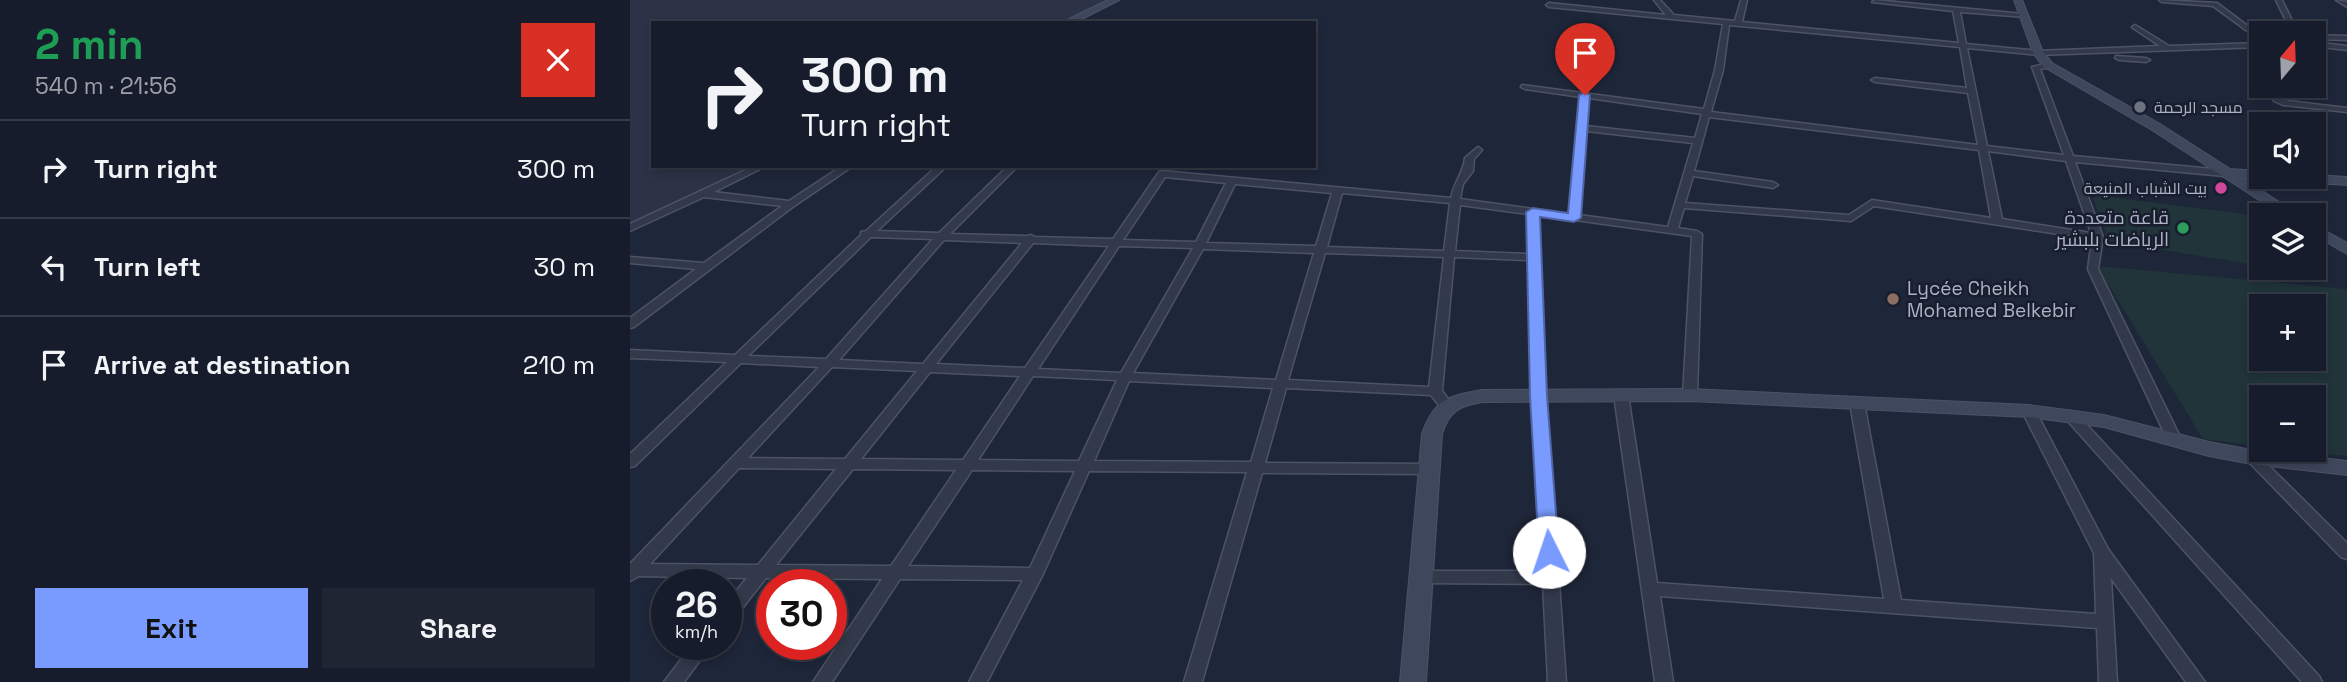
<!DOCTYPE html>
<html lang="en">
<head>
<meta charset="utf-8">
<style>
	:root { --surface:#161c2b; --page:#1f2533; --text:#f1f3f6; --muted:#9ea1a9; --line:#353a47; --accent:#799bff }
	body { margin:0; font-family:"Space Grotesk",Cairo,sans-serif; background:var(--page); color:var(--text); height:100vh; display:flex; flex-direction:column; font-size:26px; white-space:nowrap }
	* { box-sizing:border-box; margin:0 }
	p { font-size:23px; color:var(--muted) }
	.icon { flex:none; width:38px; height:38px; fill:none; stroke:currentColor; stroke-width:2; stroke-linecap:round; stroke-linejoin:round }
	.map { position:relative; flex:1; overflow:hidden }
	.drawer { display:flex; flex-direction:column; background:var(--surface); width:630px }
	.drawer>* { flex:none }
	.banner { position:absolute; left:21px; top:21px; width:665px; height:147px; border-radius:0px; box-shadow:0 4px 10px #0003,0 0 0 2px var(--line); background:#161c2b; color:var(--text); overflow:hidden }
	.needle { width:46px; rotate:19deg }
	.buttons { position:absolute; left:1619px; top:21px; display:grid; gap:14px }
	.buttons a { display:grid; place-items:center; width:77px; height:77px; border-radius:0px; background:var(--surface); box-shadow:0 4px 10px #0003,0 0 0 2px var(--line); font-size:35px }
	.speed { position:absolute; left:21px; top:569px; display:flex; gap:14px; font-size:35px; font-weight:700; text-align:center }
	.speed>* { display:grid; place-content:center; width:91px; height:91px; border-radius:50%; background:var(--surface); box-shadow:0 4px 10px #0003,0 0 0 2px var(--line); line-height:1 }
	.speed small { font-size:18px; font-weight:400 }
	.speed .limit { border:10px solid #d22; background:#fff; color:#111 }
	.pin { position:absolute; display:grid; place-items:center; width:60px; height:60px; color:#fff; margin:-72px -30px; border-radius:50% 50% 50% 0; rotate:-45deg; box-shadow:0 0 7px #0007 }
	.pin .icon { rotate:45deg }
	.me { position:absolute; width:77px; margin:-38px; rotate:356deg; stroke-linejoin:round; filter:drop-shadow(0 0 5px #0008) }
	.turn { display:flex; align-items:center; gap:24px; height:147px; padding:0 35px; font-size:32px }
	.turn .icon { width:91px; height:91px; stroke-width:2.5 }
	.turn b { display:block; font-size:49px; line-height:60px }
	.round { display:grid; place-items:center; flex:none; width:74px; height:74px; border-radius:0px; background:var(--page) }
	.head { display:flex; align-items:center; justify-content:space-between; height:119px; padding:0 35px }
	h1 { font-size:42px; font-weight:700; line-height:52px; color:#1e9e55 }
	.primary-button { display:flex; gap:14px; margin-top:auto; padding:14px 35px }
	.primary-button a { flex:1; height:80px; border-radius:0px; background:var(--accent); color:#111; font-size:28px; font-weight:700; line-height:80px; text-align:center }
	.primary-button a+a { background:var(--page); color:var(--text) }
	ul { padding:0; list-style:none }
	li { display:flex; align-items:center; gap:21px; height:98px; padding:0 35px; border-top:2px solid var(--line) }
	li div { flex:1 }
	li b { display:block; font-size:26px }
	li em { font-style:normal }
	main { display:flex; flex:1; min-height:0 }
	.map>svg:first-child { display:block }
</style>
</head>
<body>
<main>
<section class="drawer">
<div class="head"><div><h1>2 min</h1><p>540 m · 21:56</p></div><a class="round" style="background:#d93025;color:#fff"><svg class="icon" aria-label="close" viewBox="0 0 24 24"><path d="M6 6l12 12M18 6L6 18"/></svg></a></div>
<ul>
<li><svg class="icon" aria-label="right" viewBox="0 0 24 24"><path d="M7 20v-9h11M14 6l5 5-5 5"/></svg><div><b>Turn right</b></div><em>300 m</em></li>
<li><svg class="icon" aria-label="left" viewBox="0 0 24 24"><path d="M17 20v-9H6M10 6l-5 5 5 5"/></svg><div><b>Turn left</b></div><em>30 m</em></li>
<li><svg class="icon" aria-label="arrive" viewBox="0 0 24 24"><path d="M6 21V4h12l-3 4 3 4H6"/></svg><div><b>Arrive at destination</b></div><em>210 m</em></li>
</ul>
<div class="primary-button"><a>Exit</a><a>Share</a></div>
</section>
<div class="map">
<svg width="1717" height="682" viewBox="0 0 1717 682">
	<rect width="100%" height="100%" fill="#1e2639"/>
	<path fill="#2c3347" d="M0,0h482l-49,23h-410v143h100l-123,57z"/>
	<g fill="#20343a" fill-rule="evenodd">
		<path d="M1462,195l169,21v50l-152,-25z"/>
		<path d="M1467,266l250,23v167l-56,-6h23v-53h-53v49l-58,-7zM1631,306h53v53h-53z"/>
	</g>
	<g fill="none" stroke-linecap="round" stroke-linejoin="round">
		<g stroke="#4c5365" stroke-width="3">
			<g id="street">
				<path d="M1024,0h6l14,15 61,6 6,-21h6l-5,22 217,21 -6,-32 -81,-9 3,-2 149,14 2,1v2l-66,-5 6,32 72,7 122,-5 -27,-18 -1,-1 3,-2 34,21 92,-3v4l-223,8 -71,-7 20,98 77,9 -32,-88 16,-4 4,2 -1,2 -11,2 33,87 151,14 5,3 -5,3 -149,-14 28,75 -5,32 84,172 -2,3h-10l-2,-3 -80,-172 4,-30 -218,-33 -23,15 -167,-13 -6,20 19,3 5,3 -5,161 -7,4 -7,-4 9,-159 -154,-21 8,181 20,286h-18l-5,-98 -122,-1 -6,-1 -2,-5 2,-5 6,-1h121l-10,-175 -3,-136 -75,-3 -12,134 11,14 -2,3h-10l-10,-13 -145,-7 -21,75 165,1 5,1 2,4 -2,4 -5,1 -168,-1 -60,209h-18l63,-210 -158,-1 -46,103 -56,108h-18l54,-102 -123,-1 -68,103h-19l69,-103 -116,-1 -34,43 -6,2v-20l21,-25 -108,-2 -9,5v-17l189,-197 -78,-4 -106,103 -5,1v-13l97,-92 -97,-4v-8l105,5 126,-120v-3l5,-1 71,-65h10l-70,65 62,2 69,-67h10l-68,68 77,2 4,-1 4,2 78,2 46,-67 3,-1 289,27c3,-16 12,-24 14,-40l13,-11 4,3 -8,9 -1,12 -10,13 -3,15 109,15 12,-117 -56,-8 -4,-2 1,-2 182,24 11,-39 8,-46 -174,-17 -3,-2 3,-2 117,12zM1099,25l231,22 7,41 -92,-10 -4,2 4,2 93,11 10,52 -267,-33 12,-42zM959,98l113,16 -7,24 -109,-12zM1079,117l270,33 12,68 -119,-18 -23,15 -164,-12 8,-27 80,12 5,-3 -5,-3 -79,-11zM956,131l107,12 -25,84 -89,-12zM1358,151l78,10 25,72 -89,-14zM535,177l61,6 -30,59 -73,-2zM605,184l97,9 -16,53 -110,-3zM712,193l108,10 -6,48 -117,-4zM830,205l68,9 1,40 -74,-3zM241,237l62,2 -107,120 -78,-3zM314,240l78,3 -99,121 -84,-4zM403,243l76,3 -84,122 -89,-4zM489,246l74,2 -72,125 -83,-4zM573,249l111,4 -38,127 -143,-7zM695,253l119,4 -15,130 -141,-7zM202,367l85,4 -72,88 -97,-1zM300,372l90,4 -57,84 -102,-1zM403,376l84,4 -38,81 -101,-1zM499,381l144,7 -22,74 -157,-1zM109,468l97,1 -78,96 -108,-1zM223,469l103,1 -65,96 -115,-1zM342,470l103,1 -45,97 -122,-2z"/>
				<path d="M1529,0l58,3 44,33v5l-48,-35 -51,-4z"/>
				<path d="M1646,0h6l16,33h-6z"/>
				<path d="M1706,0l11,2v5z"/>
				<path d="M1684,35l33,1v4l-33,-1z"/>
				<path d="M1684,42l33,4v4l-33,-4z"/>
				<path d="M1486,56l30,2 4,2 -4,2 -27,-2 -4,-2z"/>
				<path d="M1636,86h8l6,11 8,4 59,7v4l-64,-7 -9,-4z"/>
				<path d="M124,166h12l-52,26 75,9 53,-35h11l-59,40 -160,121 -4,1v-10l66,-49 -66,-6v-6l74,6 78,-57 -78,-9 -74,34v-7z"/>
				<path d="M991,391l7,4 29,188 227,16 -34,-196 7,-4 7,4 37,197 195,14 -2,-61 -72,-142 2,-3h10l74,141 97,133h-19l-75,-104 6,104h-18l-2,-54 -437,-32 13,86h-18l-41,-287z"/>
				<path d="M1440,411l5,1 244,264 3,6h-20l-237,-264 -2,-3z"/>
				<path d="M1622,452l5,2 90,89v16l-6,-2 -94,-97 -2,-3 2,-3z"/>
				<path d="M63,644h19l-28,38h-20z"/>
			</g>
		</g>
		<g stroke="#4c5365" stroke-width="2">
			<g id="secondary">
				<path d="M478,0h11l-45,23h-13z"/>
				<path d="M1384,0h8l21,52 9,11 108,61 70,45 31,2v6l5,1h-23l55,37h-16l-130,-85 -108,-63 -11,-14z"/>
				<path d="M1684,175l33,2v8l-66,-4 -7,-4z"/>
				<path d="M1684,225l33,18v11l-33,-19z"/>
				<path d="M1060,389l339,16 75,10 105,27 43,8 95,11v14l-95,-11 -43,-8 -105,-29 -75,-10 -339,-16 -208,1c-23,4 -33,9 -40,32l-16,248h-26l22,-248c12,-35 26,-38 60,-44z"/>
			</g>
		</g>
		<use href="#street" fill="#32394a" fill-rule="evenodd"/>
		<use href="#secondary" fill="#3f475d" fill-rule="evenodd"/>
	</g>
	<path fill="#799bff" stroke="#4f65a6" stroke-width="2" d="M955,92l5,3 -9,123 -7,4 -34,-5 7,179 12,156 -3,5 -7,3 -7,-3 -3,-5 -9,-156 -4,-184 7,-4 35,5 11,-118z"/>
	<circle fill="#6b7280" stroke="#181e2e" stroke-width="2.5" cx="1510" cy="107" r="7"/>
	<circle fill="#d1479c" stroke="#181e2e" stroke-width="2.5" cx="1591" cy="188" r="7"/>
	<circle fill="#2e9e5b" stroke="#181e2e" stroke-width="2.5" cx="1553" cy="228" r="7"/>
	<circle fill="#8d6e63" stroke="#181e2e" stroke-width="2.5" cx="1263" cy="299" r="7"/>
	<g text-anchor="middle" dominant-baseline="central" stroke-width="5" stroke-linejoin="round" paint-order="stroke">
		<g font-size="16" fill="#acb3c7" stroke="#181e2e" text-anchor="start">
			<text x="1524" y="107">مسجد الرحمة</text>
			<text x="1577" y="188" text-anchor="end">بيت الشباب المنيعة</text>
		</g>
		<g font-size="19" fill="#acb3c7" stroke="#181e2e" text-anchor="end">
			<text x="1539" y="217">قاعة متعددة<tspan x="1539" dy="22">الرياضات بلبشير</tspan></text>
			<text x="1277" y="288" text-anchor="start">Lycée Cheikh<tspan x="1277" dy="22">Mohamed Belkebir</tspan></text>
		</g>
	</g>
</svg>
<div class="buttons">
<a><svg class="needle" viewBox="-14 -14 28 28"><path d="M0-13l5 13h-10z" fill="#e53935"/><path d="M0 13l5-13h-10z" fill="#9ea1a9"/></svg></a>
<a><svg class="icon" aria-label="sound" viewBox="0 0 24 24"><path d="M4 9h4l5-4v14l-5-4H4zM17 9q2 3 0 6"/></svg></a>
<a><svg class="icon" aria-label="layers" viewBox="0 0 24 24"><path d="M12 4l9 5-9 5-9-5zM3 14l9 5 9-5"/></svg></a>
<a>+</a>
<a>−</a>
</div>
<div class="speed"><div>26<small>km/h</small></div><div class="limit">30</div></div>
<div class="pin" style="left:955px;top:95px;background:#d93025"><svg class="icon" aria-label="arrive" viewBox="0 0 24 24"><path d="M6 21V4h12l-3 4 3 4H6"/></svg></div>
<svg class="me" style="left:919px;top:552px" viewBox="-20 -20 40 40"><circle r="19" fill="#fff"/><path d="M0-13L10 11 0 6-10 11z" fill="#799bff"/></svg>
<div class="banner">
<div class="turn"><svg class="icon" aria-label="right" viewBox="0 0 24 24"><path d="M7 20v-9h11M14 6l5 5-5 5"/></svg><div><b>300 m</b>Turn right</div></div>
</div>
</div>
</main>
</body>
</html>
